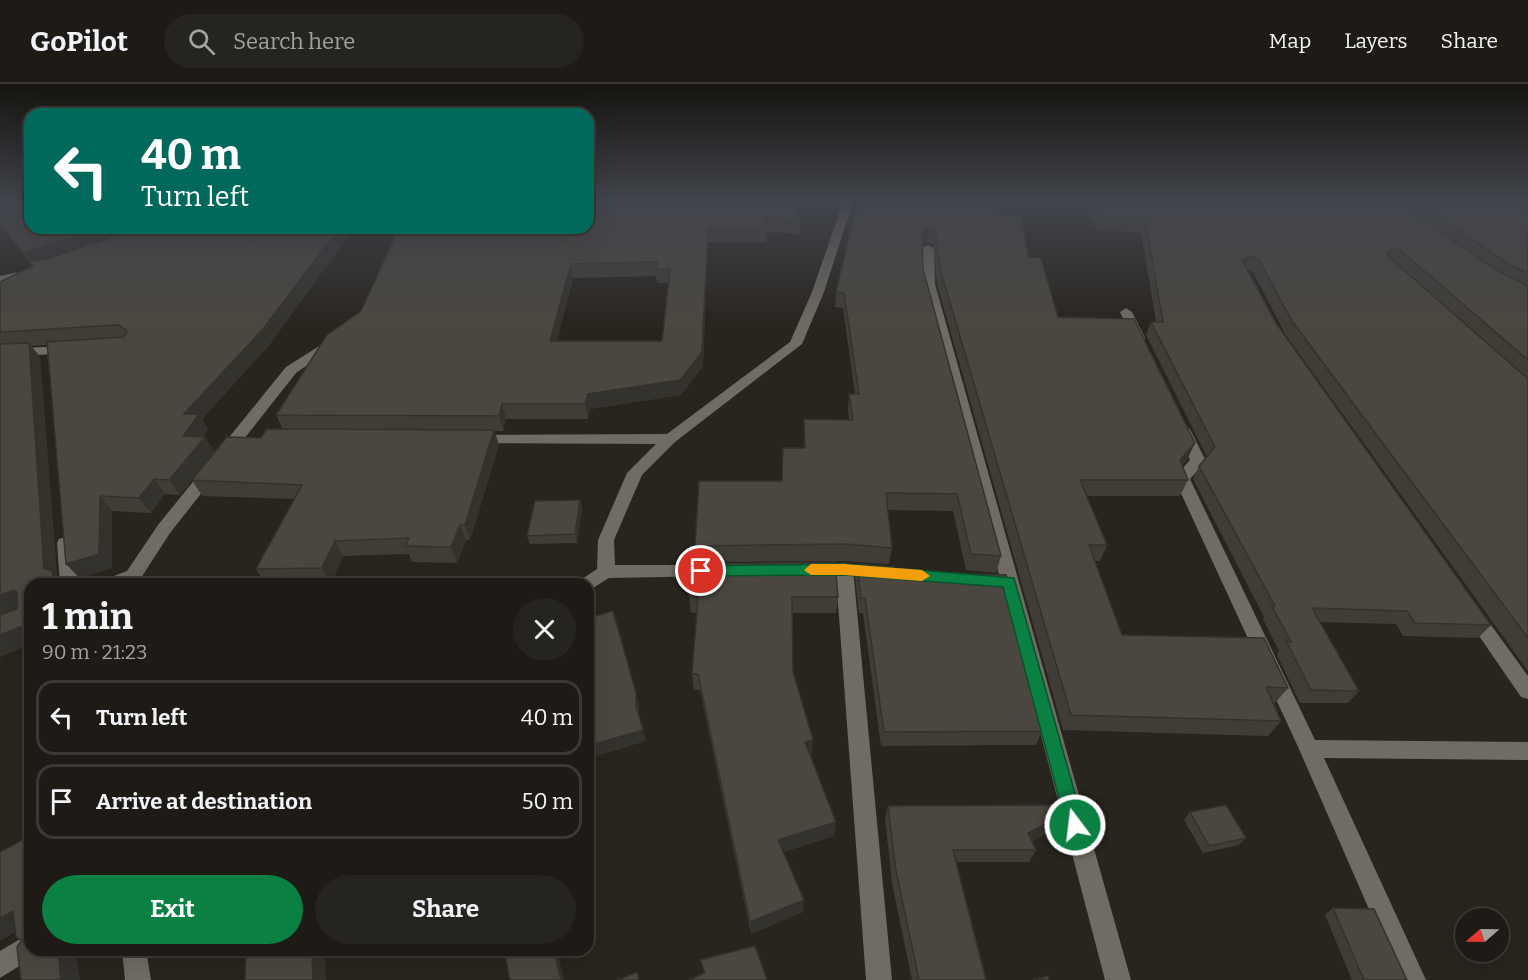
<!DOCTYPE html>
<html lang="en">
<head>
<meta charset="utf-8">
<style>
	:root { --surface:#1e1b16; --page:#26241f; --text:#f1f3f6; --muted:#a1a1a1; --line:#3c3935; --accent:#0b8043 }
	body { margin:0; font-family:Bitter,serif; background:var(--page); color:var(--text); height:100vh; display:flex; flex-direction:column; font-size:22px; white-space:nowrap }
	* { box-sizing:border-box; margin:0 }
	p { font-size:20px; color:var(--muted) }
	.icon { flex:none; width:33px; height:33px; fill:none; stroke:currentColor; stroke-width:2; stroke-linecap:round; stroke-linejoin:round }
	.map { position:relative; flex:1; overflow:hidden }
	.drawer { position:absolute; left:24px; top:494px; width:570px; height:378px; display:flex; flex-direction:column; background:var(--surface); border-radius:18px; box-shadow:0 6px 24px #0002,0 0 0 2px var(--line) }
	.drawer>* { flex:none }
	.hud { position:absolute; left:24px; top:24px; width:570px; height:126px; border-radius:18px; box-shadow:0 6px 24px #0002,0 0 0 2px var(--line); background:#00695c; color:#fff; overflow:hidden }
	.needle { width:39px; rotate:250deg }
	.tools { position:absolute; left:1455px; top:824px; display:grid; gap:12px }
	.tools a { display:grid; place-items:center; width:54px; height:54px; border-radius:50%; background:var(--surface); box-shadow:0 6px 24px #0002,0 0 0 2px var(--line); font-size:30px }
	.pin { position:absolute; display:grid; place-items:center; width:51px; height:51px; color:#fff; margin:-26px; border:3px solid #fff; border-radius:50%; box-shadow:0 2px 6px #0007 }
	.me { position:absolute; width:66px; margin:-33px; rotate:345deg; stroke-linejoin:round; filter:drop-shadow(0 0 4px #0008) }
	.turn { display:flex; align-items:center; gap:21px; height:126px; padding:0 18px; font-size:27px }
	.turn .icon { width:78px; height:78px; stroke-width:2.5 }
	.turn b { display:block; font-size:42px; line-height:51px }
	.round { display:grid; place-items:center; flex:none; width:63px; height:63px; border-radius:32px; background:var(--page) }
	.headline { display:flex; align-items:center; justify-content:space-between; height:102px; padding:0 18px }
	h1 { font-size:36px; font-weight:700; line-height:45px }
	.action { display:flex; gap:12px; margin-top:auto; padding:12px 18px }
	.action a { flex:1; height:69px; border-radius:36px; background:var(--accent); color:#fff; font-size:24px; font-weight:700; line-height:69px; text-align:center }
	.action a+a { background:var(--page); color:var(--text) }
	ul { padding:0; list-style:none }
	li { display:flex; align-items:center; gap:18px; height:75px; margin:0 12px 9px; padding:0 6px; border:3px solid var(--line); border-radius:18px }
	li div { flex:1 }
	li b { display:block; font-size:22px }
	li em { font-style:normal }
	header { display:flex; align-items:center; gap:36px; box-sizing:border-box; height:84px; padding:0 30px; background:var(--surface); border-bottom:2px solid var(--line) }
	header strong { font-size:28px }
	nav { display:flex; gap:33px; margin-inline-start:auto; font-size:21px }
	.search { width:420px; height:54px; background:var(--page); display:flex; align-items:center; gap:15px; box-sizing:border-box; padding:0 21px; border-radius:33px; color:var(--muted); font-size:22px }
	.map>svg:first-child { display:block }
</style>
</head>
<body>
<header>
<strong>GoPilot</strong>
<div class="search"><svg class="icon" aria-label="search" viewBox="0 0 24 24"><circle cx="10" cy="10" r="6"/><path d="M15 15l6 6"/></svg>Search here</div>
<nav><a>Map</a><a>Layers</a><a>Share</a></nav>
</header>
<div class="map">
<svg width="1528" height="896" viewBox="0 0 1528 896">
	<rect width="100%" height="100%" fill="#28241e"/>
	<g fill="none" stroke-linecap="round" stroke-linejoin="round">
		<g fill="#706c64" fill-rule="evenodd">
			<path d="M843,118h10l-29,90 -22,52 -127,98 -33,33 -28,65 1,25h98l6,1 3,5 -3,5 -110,2 -21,13v-7h-8l2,-5 15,-10 1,-29 29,-67 29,-29 -180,-1 -5,-2 -2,-3 2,-3 196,-1 123,-92 22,-50z"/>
			<path d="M928,161l6,3 1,36 196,696h-26l-182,-696 -1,-36z"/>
			<path d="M28,186l6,3 -2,2 -32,7v-6z"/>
			<path d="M1126,224l6,4 13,26 -1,3h-10l-1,-3 -13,-26z"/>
			<path d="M332,254l6,4 -1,3 -41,28 -126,160 -31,48 -7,3h-28l2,-5 21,-8 31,-46 128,-158z"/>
			<path d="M68,262l7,4 -2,3 -73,4v-8z"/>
			<path d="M1183,340l7,5 16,32 -16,18 125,261 213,2v18l-204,-2 102,222h-26l-101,-231 -125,-271 16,-18 -14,-31z"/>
			<path d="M65,453l6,2 2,4 5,41h-18l-3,-41 2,-4z"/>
			<path d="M844,479l6,1 3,5 39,411h-26l-30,-404 -28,-1 -3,-5 3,-5z"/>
			<path d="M1472,521l6,2 50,69v23l-7,-2 -55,-80 -3,-5 3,-5z"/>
			<path d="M30,849v17h10l-1,4 -39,24v-27z"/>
			<path d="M122,866h24l5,30h-26z"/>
		</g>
	</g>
	<g fill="#403d37" fill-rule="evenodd">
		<path d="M0,118l30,26h324l-84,116 -68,75 6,10 -5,8h2l10,15 -35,43 -15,-1 -14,19 -39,-2v57l-32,10 -14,-14 -19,-219 -16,1 9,11 17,220 -27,67 -30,13v-375l32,-16 -32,-42z"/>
		<path d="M588,118l212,19v13l-34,-2v10h-58l-5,124 -22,29 -91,14 -2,10h-82l-3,12h-9l5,14 -29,95h-4l-9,23 -45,-1 -3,-8 -66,2 -12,28h-66l-9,-15 38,-70 -92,-3 -10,-16 69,-42 22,-9 -7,-14 85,-104zM656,192l1,7h12l-7,58h-105l16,-63z"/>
		<path d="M940,118h59l1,12 28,43 30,60 129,143 -5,5 6,15 -8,16h-93l20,49 -7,16h-5l27,74 166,53 -13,15h-2l8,18 -13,15 -205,-6 -126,-446 -4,-40 -6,-1 -5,3 1,23 78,287 -5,17 -30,-3 -13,-59 -65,-1 4,38 -3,16 -45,-3 -148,1 -1,-16 87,-65 22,-33v-29l45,1 -1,-10 1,-16h6l-12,-86 -8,-1 1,-15 23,-80 81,-7z"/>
		<path d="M1084,118h444v469l-243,-337 -32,-62 -6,-2 29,53 215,302 -13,13 -75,-2 -7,-12 -76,-2 39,69 -11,12h-48l-23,-48 2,-4 -16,-32 1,-2 -71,-138 6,-13 8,-9 -61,-122 5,-13h5l-15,-90 -44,-1z"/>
		<path d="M580,416l2,8 -5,35 -47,1 -3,-8z"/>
		<path d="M857,480l37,7 150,145 -4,8 2,7 -6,14 -155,1 -18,-133h-4l-4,-35z"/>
		<path d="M689,513h149l-2,16h-44l1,59 19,83h-2l26,67 -2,14 -51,16 21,48 -1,12 -52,22 -51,-244h-6l-2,-16 5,-61h-6z"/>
		<path d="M888,722l182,6 -8,13 -30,16 4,9 -7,12h-73l30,118h-74l-20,-97 -7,-64z"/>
		<path d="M1190,728l56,26 -7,7 -36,8 -19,-33z"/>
		<path d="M1333,824l74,72h-55l-27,-65z"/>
	</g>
	<g fill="#34322d">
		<path d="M104,144h51l-123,39 -9,-14z"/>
		<path d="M339,144h15l-84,116 -68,75 6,10 -15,22 -10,-15 1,-22z"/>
		<path d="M708,144v14l-5,124 -22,29 -91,14 -2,10 -3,-15 3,-10 92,-14z"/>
		<path d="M929,144l-2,15 -7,5 2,-15z"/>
		<path d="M1393,165l-7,12 1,-9z"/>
		<path d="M1250,172l-6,12 -2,-8z"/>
		<path d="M571,180l2,14 -20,77 -3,-14z"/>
		<path d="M29,259l11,14 17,220 6,7h-9l-10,-15z"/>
		<path d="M502,320l4,15 -3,12 -4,-15z"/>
		<path d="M494,346l5,15 -29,95 -5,-15z"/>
		<path d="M205,353l10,15 -35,43 -11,-15z"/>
		<path d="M1195,359l-8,17 -15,17 8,-17z"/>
		<path d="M154,395l11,15 -14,19 -12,-15z"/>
		<path d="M100,412l12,15v57l-32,10 -14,-14z"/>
		<path d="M580,416l2,8 -5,35 -2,-9z"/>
		<path d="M460,441l6,15 -9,23 -6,-16z"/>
		<path d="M335,457l8,15 -13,28 -8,-16z"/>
		<path d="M14,506l15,15 -29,11v-21z"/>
		<path d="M27,540l3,20 -30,13v-22z"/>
		<path d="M636,609l3,12v13l-3,-12z"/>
		<path d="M643,646l3,11 -58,18v-13z"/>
		<path d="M813,656l-1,15 -8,2 1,-15z"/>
		<path d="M1070,728l-8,13 -41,21 7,-13z"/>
		<path d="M836,738l-2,14 -56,17v-13z"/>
		<path d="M804,816l-1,12 -52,22 -1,-12z"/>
		<path d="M13,827l17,13 -30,17v-23z"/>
		<path d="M58,866h18l4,30h-19z"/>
		<path d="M312,866h13l1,30h-13z"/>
		<path d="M554,866h3l7,30h-3z"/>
	</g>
	<g fill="#4b4740" stroke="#34322d" stroke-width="1.5" fill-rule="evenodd">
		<path d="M0,118h30v26h74l-81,25 -23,-30z"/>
		<path d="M588,118h208l4,19 -34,-2v10l-58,-1 -6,124 -22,28 -92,14 -3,10h-83l-3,12 -223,-1 51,-80 34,-24 38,-83h189zM657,178l-1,7h14l-8,72h-112l21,-77z"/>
		<path d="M861,118h14l49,4v-3l18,2v-3h57l1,12 22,2 6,41 13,1 17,59 76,2 61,124 -15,17 8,20h-108l27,65h-18l33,90 142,3 24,50 -22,-1 15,34 -210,-6 -131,-447 -5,-39 -6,-1 -7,5 1,36 78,287 -30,-2 -14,-60 -71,-1 6,55 -46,-4 -151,2 4,-65h83l1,-33h22l-1,-29 49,1 -4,-26h10l-15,-101 -8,-1 19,-80h4z"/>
		<path d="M1093,118h305l98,68 32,16v74l-128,-110 -7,-1 -6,3 2,5 139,122v259l-236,-317 -33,-61 -9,-4 -8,4 34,63 215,302 -76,-2 -8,-12 -95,-3 47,83 -48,-1 -25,-49 5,1 -19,-36h3l-76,-140 16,-19 -64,-125h12l-18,-102 -45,-1z"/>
		<path d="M1418,118h110v71l-21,-10z"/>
		<path d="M139,144h200l-76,101 -79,85h15l-16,22 22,1 -36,43 -15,-1 -15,19 -39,-2 -1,58 -33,10 -19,-222 77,-5 3,-6 -8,-6 -119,7v-50l33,-16 -3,-4 19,-4z"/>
		<path d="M29,259l15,226 8,2 2,13h-24v62l-3,-22 -27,11v-20l17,-6v-17l-3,-2 -14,5v-251z"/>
		<path d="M267,345l227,1 -29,95h-5l-9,22 -46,-1 4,-8 -74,3 -13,27 -66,1 46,-84 -110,-5 35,-43 34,1z"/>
		<path d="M580,416l-5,34 -48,2 8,-35z"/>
		<path d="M835,478l3,35h-46l1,75 20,68 -8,2 31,80 -58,18 26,60 -54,22 -52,-248h-6l6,-77h-9l2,-33z"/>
		<path d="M857,480l37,3v4l112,4 38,141h-6l4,15 -158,1 -19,-134h-4z"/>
		<path d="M613,527l23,82v13l7,24 -55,16v-86l4,-1 -4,-15v-26z"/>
		<path d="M1068,721l2,7 -42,21 8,17h-83l33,130h-67l-23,-109 -8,-65z"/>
		<path d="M1226,721l20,33 -37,8 -19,-34z"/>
		<path d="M30,752v114h28l3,30h-40l-4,-33 5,-7 -6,-3 -3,-26 -13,7v-66z"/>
		<path d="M1333,824l41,1 33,71h-43z"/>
		<path d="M755,862l12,34h-78l16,-7 -5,-13z"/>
		<path d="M246,866h66l1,30h-68z"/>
		<path d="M504,866h50l7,30h-51z"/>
		<path d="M637,888l2,8h-21z"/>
		<path d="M1048,892l2,4h-17z"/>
	</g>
	<linearGradient id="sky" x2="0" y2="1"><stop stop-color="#161410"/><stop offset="0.48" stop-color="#42454c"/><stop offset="1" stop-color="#42454c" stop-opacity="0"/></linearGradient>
	<rect width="1528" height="244" fill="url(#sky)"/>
	<path fill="#0b8043" stroke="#07532c" stroke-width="1.5" d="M844,480l170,14 70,247 -2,7 -7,2 -6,-2 -3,-7 -63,-238 -159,-12 -143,1 -7,-5 7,-5z"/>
	<path fill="#f59e0b" d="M811,480h33l78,6 8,6 -8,5 -78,-6h-33l-7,-5z"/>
</svg>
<div class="tools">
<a><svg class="needle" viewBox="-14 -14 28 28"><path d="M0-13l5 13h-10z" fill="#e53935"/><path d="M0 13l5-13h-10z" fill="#a1a1a1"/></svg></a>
</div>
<div class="pin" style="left:701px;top:487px;background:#d93025"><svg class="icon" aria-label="arrive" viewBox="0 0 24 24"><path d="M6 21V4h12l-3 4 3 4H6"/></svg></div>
<svg class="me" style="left:1075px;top:741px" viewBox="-20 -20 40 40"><circle r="17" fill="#0b8043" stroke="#fff" stroke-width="3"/><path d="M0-11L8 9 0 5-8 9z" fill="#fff"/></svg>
<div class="hud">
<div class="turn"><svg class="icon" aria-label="left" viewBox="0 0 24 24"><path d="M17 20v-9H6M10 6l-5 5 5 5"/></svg><div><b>40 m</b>Turn left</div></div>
</div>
<section class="drawer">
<div class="headline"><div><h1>1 min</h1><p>90 m · 21:23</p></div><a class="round"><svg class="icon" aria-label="close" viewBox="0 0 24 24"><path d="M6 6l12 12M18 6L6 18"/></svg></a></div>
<ul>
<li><svg class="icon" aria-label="left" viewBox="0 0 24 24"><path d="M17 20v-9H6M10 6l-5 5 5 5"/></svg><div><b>Turn left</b></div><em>40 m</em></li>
<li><svg class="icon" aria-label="arrive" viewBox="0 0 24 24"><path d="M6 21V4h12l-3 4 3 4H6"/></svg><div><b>Arrive at destination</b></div><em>50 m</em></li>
</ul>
<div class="action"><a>Exit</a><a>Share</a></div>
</section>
</div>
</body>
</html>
